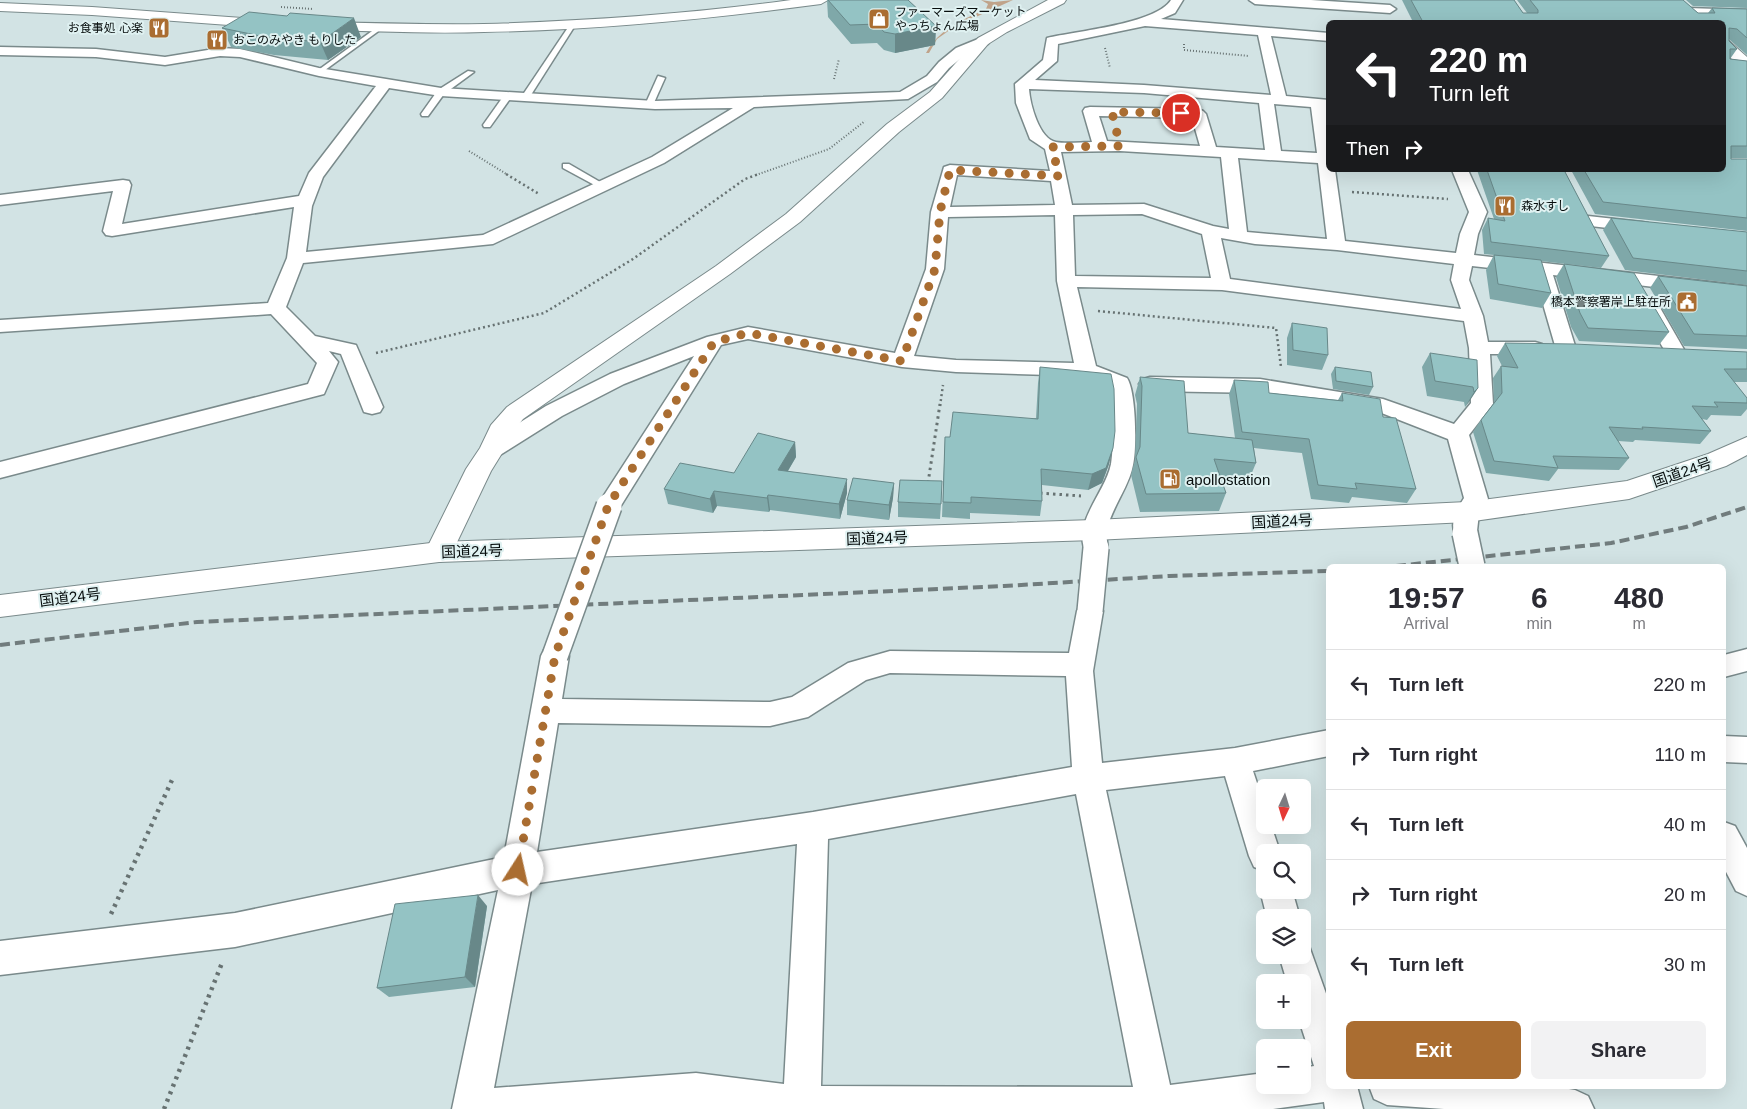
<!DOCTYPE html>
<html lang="en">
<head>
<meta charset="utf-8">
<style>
	:root { --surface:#fff; --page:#f2f2f3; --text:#2b2b33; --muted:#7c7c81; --line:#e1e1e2; --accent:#aa6d31 }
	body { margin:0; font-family:Arial,"Noto Sans JP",sans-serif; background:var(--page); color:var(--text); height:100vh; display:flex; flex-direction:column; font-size:19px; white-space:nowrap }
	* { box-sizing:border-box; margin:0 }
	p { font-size:16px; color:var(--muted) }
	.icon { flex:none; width:28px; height:28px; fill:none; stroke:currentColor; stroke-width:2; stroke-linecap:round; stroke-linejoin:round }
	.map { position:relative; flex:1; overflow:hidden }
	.drawer { position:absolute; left:1326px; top:564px; width:400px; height:525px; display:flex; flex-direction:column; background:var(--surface); border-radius:8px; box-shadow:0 5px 20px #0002 }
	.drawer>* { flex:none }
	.hud { position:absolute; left:1326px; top:20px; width:400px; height:152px; border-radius:8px; box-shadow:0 5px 20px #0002; background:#202124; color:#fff; overflow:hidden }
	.needle { width:32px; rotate:184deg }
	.controls { position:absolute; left:1256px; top:779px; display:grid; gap:10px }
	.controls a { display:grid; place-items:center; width:55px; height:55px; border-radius:8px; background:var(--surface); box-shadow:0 5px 20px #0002; font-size:25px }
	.pin { position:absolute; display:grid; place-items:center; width:42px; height:42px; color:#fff; margin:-21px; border:2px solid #fff; border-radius:50%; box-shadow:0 1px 5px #0007 }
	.me { position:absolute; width:55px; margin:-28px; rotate:10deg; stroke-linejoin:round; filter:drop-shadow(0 0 4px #0008) }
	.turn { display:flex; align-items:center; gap:18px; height:105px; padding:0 20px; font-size:22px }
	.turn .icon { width:65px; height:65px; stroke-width:2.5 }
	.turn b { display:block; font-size:35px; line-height:42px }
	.then { display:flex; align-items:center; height:48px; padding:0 20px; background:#0003; gap:10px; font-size:19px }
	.eta { display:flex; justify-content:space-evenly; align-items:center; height:85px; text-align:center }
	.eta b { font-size:30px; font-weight:800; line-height:35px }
	.cta { display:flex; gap:10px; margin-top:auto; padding:10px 20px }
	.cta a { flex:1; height:58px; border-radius:8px; background:var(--accent); color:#fff; font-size:20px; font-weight:800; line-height:58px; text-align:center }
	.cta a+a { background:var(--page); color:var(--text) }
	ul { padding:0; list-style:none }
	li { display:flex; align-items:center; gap:15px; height:70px; padding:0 20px; border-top:1px solid var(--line) }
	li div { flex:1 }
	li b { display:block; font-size:19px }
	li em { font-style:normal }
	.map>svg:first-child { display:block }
</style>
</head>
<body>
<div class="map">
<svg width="1747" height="1109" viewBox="0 0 1747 1109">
	<rect width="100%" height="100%" fill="#d2e3e4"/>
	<path fill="#c0a38a" d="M981,0l13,2 19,-2 -59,27 -17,12 -8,14h-3c13,-24 36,-33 60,-44l2,-5z"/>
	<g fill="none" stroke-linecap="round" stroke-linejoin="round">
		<g stroke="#7a8a8b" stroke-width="3">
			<g id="lane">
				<path d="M571,23l5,1 -47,74h-6l-1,-2z"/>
				<path d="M379,26l5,1 -63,46h-4v-2z"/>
				<path d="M468,71l6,1 -30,22 -16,22h-6l-1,-2 17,-24z"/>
				<path d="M658,76l7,2 -12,27 -7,2 -1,-2z"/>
				<path d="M505,94l7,2 -22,31h-6l-1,-2z"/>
				<path d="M563,164h6l38,22 -7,2 -37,-20z"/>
			</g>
		</g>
		<g stroke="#7a8a8b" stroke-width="3">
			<g id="street">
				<path d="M1171,0h12l-8,13 -14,6 168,14v8l-58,-5 15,60 43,4v8h-3l3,18v44h6l10,71 111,12 4,-19 9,-22 -17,-42h16l19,42 -9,22 -4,21 273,31v12l-194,-23 23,74 -3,4 -7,2 -7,-2 -3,-4 -22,-76 -62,-7 -3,14 14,36 5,26h47l7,2 3,4 -3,4 -7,2h-45l3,50 -24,31 19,64 -9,14 -2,18 -3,6 -9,3 -9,-3c-7,-13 0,-27 8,-39l-16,-59 -69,-27 -119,-19 -110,-2 -7,-2 -4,-5 4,-5 7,-2 110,2 123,20 71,25 17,-21 -2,-55 -5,-27 -242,-31 -145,-3 19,79 31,12c9,13 10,71 6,87 -4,22 -21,42 -26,64 -3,10 4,15 -2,26l-9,2 -9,-2c-17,-31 18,-61 24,-91 3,-19 3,-58 -1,-77l-27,-11 -127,-4 -54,-5 -154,-28 -27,6 -104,167 -8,3 -8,-3 -4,-6 97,-150 -70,28 -62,32 -62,39 -8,3 -8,-3 -3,-5 3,-5 62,-39 64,-32 97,-37 41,-10 147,26 31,-84 5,-57 13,-45 6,-2 100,6 -5,-22 -15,-10 -14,-36 -1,-19 28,-24 4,-22c29,-7 109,-14 124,-38zM1145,26l113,9 13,60 -127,-10 -109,-5 22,-19 1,-17zM1029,89l115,4 115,10 6,47 -49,-3 -10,-33 -3,-3 -5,-2 -108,-2 -5,1 -2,3 9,31c-11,0 -25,2 -36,0 -17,-3 -26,-38 -27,-53zM1274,104l37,3 6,46 -36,-2zM1099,116l93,2 8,28 -93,-5zM1120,151l101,6 8,72 -16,-3 -69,-22 -72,1 -11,-53zM1238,158l80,5 9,76 -80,-7zM957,175l94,6 4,24 -105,2zM1142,214l60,20 9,44 -136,-2 -2,-61zM1055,215l2,66 17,82 -118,-3 -42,-4 30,-87 4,-52zM1221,238l34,6 82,6 117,14 -3,16 10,29 -231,-30z"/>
				<path d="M1249,0h62l79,5 6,4 -6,4 -135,-9z"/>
				<path d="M1688,8l59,2v8l-63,-3 -2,-3z"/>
				<path d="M983,37l7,4 -2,3 -22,10 -17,14 -12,14 -29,17 -154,8 -90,56 -171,81 -190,19 -17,44 29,29 41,9 27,62 -3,5 -8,2 -8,-2 -23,-58 -12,-3 9,11 -14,32 -324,84v-16l308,-78 9,-21 -46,-49 -271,18v-12l268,-17 19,-45 7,-51 -182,29 -6,-1 -3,-4 10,-40 -113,14v-10l123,-15 6,1 2,4 -9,39 177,-28 10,-23 67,-87 -57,-10 -79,-19 -20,-1 -55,9 -69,-8 -96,-2v-8l96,2 69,8 55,-9 20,1 79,19 122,20 214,13 245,-9 27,-16 12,-14 17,-14zM389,88l52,8 214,13 78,-1 -81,49 -169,78 -177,17 6,-46 11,-29z"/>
				<path d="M1588,216l54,6 6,1 3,4 -3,4 -6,1 -60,-7 -3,-4 3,-4z"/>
				<path d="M1649,300l7,2 3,4 27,47 -3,4 -7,2 -7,-2 -3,-4 -27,-47 3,-4z"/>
				<path d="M1090,601l9,3 4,7 -10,60 9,92 133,-15 94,-18v26l-76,15 12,36v18h6l9,27h-15v19l-11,-4 -5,-11 -24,-80 -119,14 64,295 95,-12v12h37v-17l12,-2 -15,-46h3v-38h-15l-8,-27h23v-14l6,2 21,59v84h28l6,23h-38l-1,-7 -51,7h-821l46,-219 -263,57 -235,28v-34l235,-28 269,-56 37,-201 4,-8 10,-3 10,3 4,8 -7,43 208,3 22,-5 56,-34 42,-12 179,2 8,-42 4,-7zM890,673l176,3 6,91 -259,45 -276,40 21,-129 212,3 38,-9 58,-37zM1076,794l57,293 -312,-1 7,-247zM797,844l-13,240 -88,-11 -202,15 38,-204z"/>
				<path d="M1747,649v22l-23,6v-22z"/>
				<path d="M1724,736l23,1v26l-23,-1z"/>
				<path d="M1724,822l11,4 12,22v48l-11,-5 -12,-23z"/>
				<path d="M1264,879l1,11h27l8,28h-33l-7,-28z"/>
				<path d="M1369,1086h182l24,4 13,6 6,13h-150l-57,-4 -13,-6z"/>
			</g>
		</g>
		<g stroke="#7a8a8b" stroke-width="2">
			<g id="secondary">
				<path d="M791,0h37l-7,4c-112,15 -224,26 -337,28 -54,2 -109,-1 -163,-2l-5,-1 -2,-3 2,-3 5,-1c54,1 109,3 163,2 103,-3 205,-10 307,-24z"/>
				<path d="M1048,0h18l-2,3 -57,29 -19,12 -46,54 -43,34 -99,90 -70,52 -207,145 -12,15 -7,16 -13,21 -42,88 -10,3 -10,-3 -4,-7 41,-83 14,-21 11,-23 16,-18 209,-141 70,-52 101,-90 43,-32 48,-54z"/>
				<path d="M0,3l92,4 178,13 5,1 2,3 -2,3 -5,1 -178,-13 -92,-4z"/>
				<path d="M1724,40l5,1 18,16v13l-5,-2 -18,-16z"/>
			</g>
		</g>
		<g stroke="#7a8a8b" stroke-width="2">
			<path id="highway" d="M1747,437v18l-21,11 -97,33 -162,23 -373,18 -655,22 -439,55v-22l439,-53 655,-22 373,-18 160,-21 81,-27z"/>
		</g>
		<g stroke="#677272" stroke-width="2" stroke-dasharray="1 2" stroke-linecap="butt">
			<path d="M281,7l32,2"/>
			<path d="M1184,44v6l65,6"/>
			<path d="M1105,48l5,20"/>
			<path d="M834,79l5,-20"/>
			<path d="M469,151l39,24"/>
			<path d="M756,175l73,-26 36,-28"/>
		</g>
		<g stroke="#677272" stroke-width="2.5" stroke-dasharray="2 3" stroke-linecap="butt">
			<path d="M506,174l33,20"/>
			<path d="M1352,192l96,7"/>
			<path d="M1098,311l178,17 5,39"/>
			<path d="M376,353l168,-40 89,-54 112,-80 14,-5"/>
			<path d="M940,406l3,-21"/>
		</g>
		<g stroke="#677272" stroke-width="3" stroke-dasharray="2.5 4" stroke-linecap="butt">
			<path d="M928,483l12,-79"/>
			<path d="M1040,493l41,3"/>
		</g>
		<g stroke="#677272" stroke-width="4.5" stroke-dasharray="3 5" stroke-linecap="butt">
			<path d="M111,914l61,-134"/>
			<path d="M164,1109l58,-146"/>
		</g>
		<use href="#lane" fill="#fff" fill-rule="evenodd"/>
		<use href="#street" fill="#fff" fill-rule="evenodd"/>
		<use href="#secondary" fill="#fff" fill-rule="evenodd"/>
		<use href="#highway" fill="#fff" fill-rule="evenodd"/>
		<g stroke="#717c7d" stroke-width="4" stroke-dasharray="10 5" stroke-linecap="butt">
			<path d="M1396,566l215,-23 75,-16 61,-20"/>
			<path d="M0,645l197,-23 807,-36 165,-10 160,-5"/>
		</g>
		<g stroke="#7a8a8b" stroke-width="28" stroke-linecap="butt">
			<g id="street-bridge">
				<path d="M1465,533l7,33"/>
				<path d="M1090,611l6,-63"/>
				<path d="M555,656l54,-150"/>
			</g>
		</g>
		<use href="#street-bridge" stroke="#fff" stroke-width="25"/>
	</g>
	<g fill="#7fa8a9">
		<path d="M827,0h81l28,26 -1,19 -40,8 -11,-3 -7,-7 -26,1 -23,-27z"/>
		<path d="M1402,0h112l9,13h4l-10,-13h166l15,13h10l4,-5 35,1v46l-17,-15 -1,-1v2l8,8 -7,10 17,2v97h-16v1h16v72l-152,-17 -24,-44h153v-148h-311z"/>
		<path d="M1686,0h61v8l-54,-2z"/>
		<path d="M222,28l139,9 -33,23 -54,-5 -43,-8z"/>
		<path d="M1477,170h87l45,86 -8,12 -60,-7 10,32 -9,15 -52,-9 -4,-29 8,-15 -10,-1 -2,-24 6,-12 6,1z"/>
		<path d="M1611,218l136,14v53l-122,-15 -22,-40z"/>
		<path d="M1564,264l105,68 -10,13 -80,-4 -8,-14 -15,-50z"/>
		<path d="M1658,276l89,10v63l-63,-3 -34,-58z"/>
		<path d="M1292,323l36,32 -6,15 -35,-5v-27z"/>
		<path d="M1505,343l242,9v30h-13l13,16v11l-6,7 -30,-1 -4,5 -5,-1 9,12 -11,13 -65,-4 -2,2 -15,-1 11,17 -10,12 -61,-1 -9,12 -63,-8 -13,-41 8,-12 13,-17 -1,-25 8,-12h1l-5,-10z"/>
		<path d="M1430,353l48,35 -13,19 -1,-5 -37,-6 -5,-29z"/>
		<path d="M1040,367l69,97 -7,19 -14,7 -46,-5v16l-2,15 -70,-3v6l-28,-2 3,-80h5l86,-19 2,-35z"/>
		<path d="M1335,367l38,20 -4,8 -36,-6 -2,-15z"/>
		<path d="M1140,377l48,56 47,5 -6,-44 5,-14 35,13 69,7 4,-7 41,24 33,72 -9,14 -55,-6 -3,6 -38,-4 -9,-46 -48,-5 2,15 -8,19 -27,-3 5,14 -7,18 -79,1 -9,-37 4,-15 2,-56 -2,-9z"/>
		<path d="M795,442l1,15 -8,14 59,22 -7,26 -70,-9 -1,2 -52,-6 -4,7 -45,-9 -4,-15 70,-16z"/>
		<path d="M894,483l-1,15 -4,22 -42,-5v-15z"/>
		<path d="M898,502l43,2 -1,15 -42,-2z"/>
		<path d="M487,906l-12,81 -86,10 -12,-9z"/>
	</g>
	<g fill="#688889">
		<path d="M354,18l7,19 -33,23 -8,-18z"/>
		<path d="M936,26l-1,19 -40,8v-19z"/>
		<path d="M1478,388l-9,14 -4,5 9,-15z"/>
		<path d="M795,442l1,15 -16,27 -2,-14z"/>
		<path d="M1113,448l-4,16 -7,19 -14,7 4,-16z"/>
		<path d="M847,479v14l-7,26 -1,-15z"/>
		<path d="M894,483l-1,15 -4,22v-15z"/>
		<path d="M714,491l3,15 -4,7 -3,-14z"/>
		<path d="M768,495l2,15 -1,2 -2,-14z"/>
		<path d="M478,895l9,11 -12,81 -10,-10z"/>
	</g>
	<g fill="#94c3c4" stroke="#688889">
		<path d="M828,0h80l28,26 -41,8 -11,-2 -7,-8 -27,1z"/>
		<path d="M1411,0h103l9,13h15v-3l-8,-10h153l15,13h17l-3,-5 35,1v29l-10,-9 -8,-1v13l8,8h-7v10l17,2v85h-16v13h16v59l-144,-16 -19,-32h140v-148h-301z"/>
		<path d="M249,12l38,4 3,-3 64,5 -34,24 -55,-5 -43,-9z"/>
		<path d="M1487,170h77l45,86 -118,-14 -3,-24 17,3z"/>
		<path d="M1611,218l136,14v39l-114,-13z"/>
		<path d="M1494,255l47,5 10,33 -53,-9z"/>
		<path d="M1564,264l70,9 35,59 -81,-4 -8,-15z"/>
		<path d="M1658,276l89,10v50l-53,-2z"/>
		<path d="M1292,323l35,5 1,27 -35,-5z"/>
		<path d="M1505,343l69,1 173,8v17h-23l23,29v5l-33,-1 4,5 -26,-1 19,25 -69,-4 1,2 -34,-2 20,31 -76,-2 5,12 -64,-7 -13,-41 21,-27 -1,-27 17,2z"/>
		<path d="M1430,353l47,7 1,28 -4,4 -1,-5 -38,-6z"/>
		<path d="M1040,367l71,7 3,15 1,42 -2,17 -7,20 -14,6 -51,-5 1,32 -71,-4v6l-28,-1 2,-65h5l3,-25 85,7z"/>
		<path d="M1335,367l36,5 2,15 -37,-6z"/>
		<path d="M1140,377l44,4 4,52 64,7 4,23 -42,-4 12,34 -80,1 -10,-37 4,-10 2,-61z"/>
		<path d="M1234,380l34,2 1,11 74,8 -1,-8 38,6 3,18 13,1 20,71 -61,-6 2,6 -39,-4 -9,-46 -67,-7z"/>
		<path d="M758,433l37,9 -17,28 69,9 -8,25 -71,-9 -1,3 -53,-7 -4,8 -46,-10 16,-26 54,10z"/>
		<path d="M853,478l41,5 -5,22 -42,-5z"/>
		<path d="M900,480l42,1 -1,23 -43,-2z"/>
		<path d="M478,895l-13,82 -88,11 18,-84z"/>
	</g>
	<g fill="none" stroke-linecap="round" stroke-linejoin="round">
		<path stroke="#aa6d31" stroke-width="9" stroke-dasharray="0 16.2" d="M518,870l37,-214 53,-150 106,-164 34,-9 154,28 33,-92 5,-57 10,-42 109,6 -7,-29 68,-1 -8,-34 69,1"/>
	</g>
	<defs>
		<g id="shop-square" transform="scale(1.125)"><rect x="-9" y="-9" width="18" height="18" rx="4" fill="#aa6d31" stroke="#dff1f1"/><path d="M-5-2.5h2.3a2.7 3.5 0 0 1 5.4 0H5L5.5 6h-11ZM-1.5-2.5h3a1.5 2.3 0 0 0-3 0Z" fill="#fff"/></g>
		<g id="restaurant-square" transform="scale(1.125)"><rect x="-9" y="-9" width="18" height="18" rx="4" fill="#aa6d31" stroke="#dff1f1"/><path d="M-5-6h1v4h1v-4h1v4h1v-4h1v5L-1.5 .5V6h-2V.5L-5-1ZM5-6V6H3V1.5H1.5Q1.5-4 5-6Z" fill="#fff"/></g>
		<g id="civic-square" transform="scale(1.125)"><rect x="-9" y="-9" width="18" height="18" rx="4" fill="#aa6d31" stroke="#dff1f1"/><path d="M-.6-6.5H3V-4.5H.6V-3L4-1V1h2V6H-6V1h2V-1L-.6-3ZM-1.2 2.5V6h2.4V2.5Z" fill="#fff"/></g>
		<g id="fuel-square" transform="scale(1.125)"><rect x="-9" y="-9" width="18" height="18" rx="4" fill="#aa6d31" stroke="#dff1f1"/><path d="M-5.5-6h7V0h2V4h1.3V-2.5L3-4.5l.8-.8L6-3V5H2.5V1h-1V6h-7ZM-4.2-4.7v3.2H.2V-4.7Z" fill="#fff"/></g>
	</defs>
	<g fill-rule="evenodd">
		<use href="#shop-square" x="879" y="19"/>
		<use href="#restaurant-square" x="159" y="28"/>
		<use href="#restaurant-square" x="217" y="40"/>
		<use href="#restaurant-square" x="1505" y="206"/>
		<use href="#civic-square" x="1687" y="302"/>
		<use href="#fuel-square" x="1170" y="479"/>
	</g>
	<g text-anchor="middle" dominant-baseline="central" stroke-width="4" stroke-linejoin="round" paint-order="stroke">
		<g font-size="12" fill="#070d0d" stroke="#dff1f1" text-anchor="start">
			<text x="895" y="12">ファーマーズマーケット<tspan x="895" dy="14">やっちょん広場</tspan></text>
			<text x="143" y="28" text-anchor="end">お食事処 心楽</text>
			<text x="233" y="40">おこのみやき もりした</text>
			<text x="1521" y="206">森水すし</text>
			<text x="1671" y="302" text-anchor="end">橋本警察署岸上駐在所</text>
		</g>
		<g font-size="15" fill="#070d0d" stroke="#dff1f1">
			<text transform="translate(1682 472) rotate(-19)">国道24号</text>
			<text transform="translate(1282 521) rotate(-3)">国道24号</text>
			<text transform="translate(877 538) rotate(-2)">国道24号</text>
			<text transform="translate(472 551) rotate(-2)">国道24号</text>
			<text transform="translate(70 597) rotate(-7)">国道24号</text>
		</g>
		<g font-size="15" fill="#070d0d" stroke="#dff1f1" text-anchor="start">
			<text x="1186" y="479">apollostation</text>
		</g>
	</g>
</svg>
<div class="controls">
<a><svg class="needle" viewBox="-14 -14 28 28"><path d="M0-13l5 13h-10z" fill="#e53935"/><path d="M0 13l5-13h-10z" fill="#7c7c81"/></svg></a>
<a><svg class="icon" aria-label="search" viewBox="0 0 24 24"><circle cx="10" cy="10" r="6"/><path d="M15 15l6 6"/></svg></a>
<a><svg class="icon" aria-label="layers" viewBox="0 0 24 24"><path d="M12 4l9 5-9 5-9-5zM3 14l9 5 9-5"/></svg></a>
<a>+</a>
<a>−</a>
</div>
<div class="pin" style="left:1181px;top:113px;background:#d93025"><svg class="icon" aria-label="arrive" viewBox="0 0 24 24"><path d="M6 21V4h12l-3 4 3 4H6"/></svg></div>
<svg class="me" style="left:518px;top:870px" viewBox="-20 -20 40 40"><circle r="19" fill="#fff"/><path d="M0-13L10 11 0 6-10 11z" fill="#aa6d31"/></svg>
<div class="hud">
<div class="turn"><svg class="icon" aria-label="left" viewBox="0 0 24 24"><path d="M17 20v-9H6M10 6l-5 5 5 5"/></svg><div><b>220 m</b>Turn left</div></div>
<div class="then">Then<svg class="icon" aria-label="right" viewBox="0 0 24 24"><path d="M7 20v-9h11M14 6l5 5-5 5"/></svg></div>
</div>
<section class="drawer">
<div class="eta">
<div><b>19:57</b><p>Arrival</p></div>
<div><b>6</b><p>min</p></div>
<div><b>480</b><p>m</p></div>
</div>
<ul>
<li><svg class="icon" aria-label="left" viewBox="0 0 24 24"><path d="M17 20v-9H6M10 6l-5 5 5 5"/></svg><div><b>Turn left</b></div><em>220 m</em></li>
<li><svg class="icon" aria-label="right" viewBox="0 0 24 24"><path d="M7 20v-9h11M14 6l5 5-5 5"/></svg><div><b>Turn right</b></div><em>110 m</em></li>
<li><svg class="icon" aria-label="left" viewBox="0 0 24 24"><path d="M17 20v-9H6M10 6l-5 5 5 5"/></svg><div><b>Turn left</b></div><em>40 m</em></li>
<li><svg class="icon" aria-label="right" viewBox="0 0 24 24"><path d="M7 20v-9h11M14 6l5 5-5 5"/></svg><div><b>Turn right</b></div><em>20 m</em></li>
<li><svg class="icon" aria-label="left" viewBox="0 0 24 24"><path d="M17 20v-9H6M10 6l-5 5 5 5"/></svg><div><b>Turn left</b></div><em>30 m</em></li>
</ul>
<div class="cta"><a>Exit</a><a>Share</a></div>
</section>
</div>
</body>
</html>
